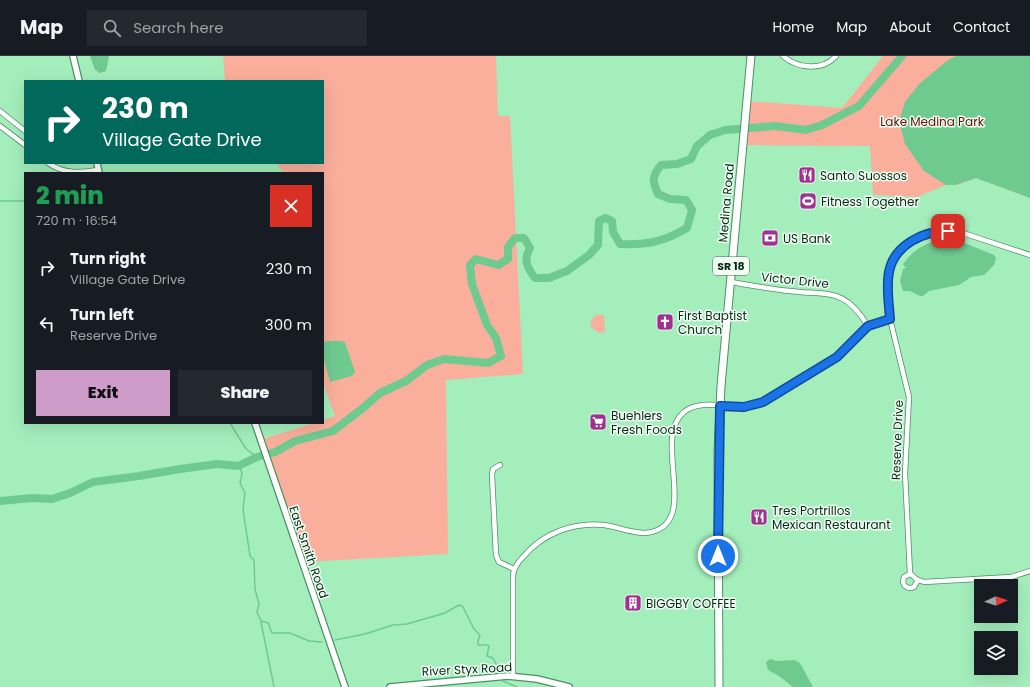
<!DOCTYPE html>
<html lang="en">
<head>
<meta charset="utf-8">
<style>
	:root { --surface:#171b24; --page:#242831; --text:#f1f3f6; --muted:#9ea1a6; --line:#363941; --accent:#cd9cc8 }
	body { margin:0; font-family:Poppins,sans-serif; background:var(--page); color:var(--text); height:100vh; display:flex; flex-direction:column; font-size:15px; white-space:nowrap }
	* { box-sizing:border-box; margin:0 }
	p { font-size:13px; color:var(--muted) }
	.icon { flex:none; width:22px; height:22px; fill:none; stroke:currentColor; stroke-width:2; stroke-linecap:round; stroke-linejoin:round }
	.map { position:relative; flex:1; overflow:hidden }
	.sheet { position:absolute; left:24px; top:116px; width:300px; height:252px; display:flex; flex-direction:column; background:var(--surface); border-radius:0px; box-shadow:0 4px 16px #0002 }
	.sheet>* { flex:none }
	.hud { position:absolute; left:24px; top:24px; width:300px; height:84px; border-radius:0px; box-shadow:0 4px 16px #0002; background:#00695c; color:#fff; overflow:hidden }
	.needle { width:26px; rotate:87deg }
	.tools { position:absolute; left:974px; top:523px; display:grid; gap:8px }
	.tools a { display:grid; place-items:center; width:44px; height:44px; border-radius:0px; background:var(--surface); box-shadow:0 4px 16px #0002; font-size:20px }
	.pin { position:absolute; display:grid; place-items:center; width:34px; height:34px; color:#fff; margin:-17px; border-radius:8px; box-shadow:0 2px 6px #0006 }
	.me { position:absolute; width:44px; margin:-22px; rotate:0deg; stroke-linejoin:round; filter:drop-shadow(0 0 3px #0008) }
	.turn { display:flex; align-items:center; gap:14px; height:84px; padding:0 12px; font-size:18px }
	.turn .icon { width:52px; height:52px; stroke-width:2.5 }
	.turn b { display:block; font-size:28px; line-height:34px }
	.round { display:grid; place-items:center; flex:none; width:42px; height:42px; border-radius:0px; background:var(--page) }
	.headline { display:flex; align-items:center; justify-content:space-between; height:68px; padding:0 12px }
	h1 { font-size:24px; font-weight:800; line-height:30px; color:#1e9e55 }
	.action { display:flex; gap:8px; margin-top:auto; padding:8px 12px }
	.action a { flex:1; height:46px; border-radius:0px; background:var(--accent); color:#111; font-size:16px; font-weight:800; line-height:46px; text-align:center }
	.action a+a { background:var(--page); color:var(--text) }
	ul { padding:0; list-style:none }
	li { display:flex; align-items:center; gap:12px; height:56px; padding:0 12px }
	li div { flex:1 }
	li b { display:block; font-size:15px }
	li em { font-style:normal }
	header { display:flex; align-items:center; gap:24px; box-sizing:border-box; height:56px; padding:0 20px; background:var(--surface); border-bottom:1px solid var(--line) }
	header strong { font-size:19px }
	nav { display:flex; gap:22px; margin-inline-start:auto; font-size:14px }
	.search { width:280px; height:36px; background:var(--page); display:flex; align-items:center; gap:10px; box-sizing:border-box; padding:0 14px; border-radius:0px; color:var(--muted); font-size:15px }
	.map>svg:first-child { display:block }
</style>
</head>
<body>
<header>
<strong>Map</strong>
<div class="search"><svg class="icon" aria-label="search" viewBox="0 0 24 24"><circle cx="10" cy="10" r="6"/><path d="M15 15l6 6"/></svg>Search here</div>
<nav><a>Home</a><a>Map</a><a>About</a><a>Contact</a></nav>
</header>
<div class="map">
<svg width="1030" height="631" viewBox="0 0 1030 631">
	<rect width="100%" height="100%" fill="#a4eebc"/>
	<g fill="#faaf9c">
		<path d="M223,0h273l2,60h12l13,258 -77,6 2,174 -143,8 -42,-123 51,-16h9v-3l12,-4 -12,-33v-210h-39l-8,-10h47v-82h-98z"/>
		<path d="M883,0h147v142l-54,-20 -18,7h-12l-29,12 -44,-2 -3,-49 -127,-1 4,-44 95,7z"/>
		<path d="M596,259h8l1,17 -6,1 -8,-6v-7z"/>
	</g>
	<g fill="#6fca90">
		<path d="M90,0h19l-3,15 -6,2 -5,-3z"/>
		<path d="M956,0h74v142l-54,-20 -21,7h-9l-22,-14 -19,-27 -6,-23 6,-19 14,-18 29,-24z"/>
		<path d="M946,184l16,2 32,13 2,3 -2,7 -10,10 -13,2 -12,8 -30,6 -6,5h-3l-10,-5h-7l-3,-10 3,-12 3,-1 -3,-4c12,-16 23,-22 43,-24z"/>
		<path d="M326,285h15l4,1 10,30 -3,4 -22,6 -7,-26v-13z"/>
		<path d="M770,603l7,2 18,-1 5,3 13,24h-20l-14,-11 -11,-6 -2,-8z"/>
	</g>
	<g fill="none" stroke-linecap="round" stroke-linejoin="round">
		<g stroke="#6fca90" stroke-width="1.5">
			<path d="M0,145h25"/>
			<path d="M230,367l16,26 11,8"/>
			<path d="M240,410l2,8 -2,9 5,10 -2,17 7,46 4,4 1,29 4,15 -2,8 4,9 7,2 4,10h18l19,8 13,1"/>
			<path d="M261,566l13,65"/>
			<path d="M335,584l30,-6 28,-9 14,-1 38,-11 14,-8 4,2 11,22 6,6 -2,6v4h9l2,1 -2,10 6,2 8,15"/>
			<path d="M503,625l14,6"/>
		</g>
		<path stroke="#6fca90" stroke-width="8" d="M0,445l32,-3 20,1 18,-6 23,-11 46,-6 41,-7 37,-5 21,2 19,-9 18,-5 20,-11 38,-10 30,-23 17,-15 26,-12 21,-16 17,-6 44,4 13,-7 -5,-18 -9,-13 -15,-41 -2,-19 6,-6 22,6 10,-6v-12l7,-9h9l6,10c-7,12 -3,19 5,30h14l18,-7 22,-16 9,-10 1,-24 6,-3 7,3 1,11 7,12c28,1 43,-2 67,-16l5,-18 -6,-10 -16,-1 -12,-5c-6,-13 -6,-18 3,-29l16,-1 14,-5 6,-13 13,-11 15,-5 50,-4 31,4 16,-5 37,-19 43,-50"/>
		<g stroke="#499264" stroke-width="6">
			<g id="minor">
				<path d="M783,0c15,13 40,15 53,0"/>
				<path d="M0,55l25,20"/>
				<path d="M0,70l25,19"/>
				<path d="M48,107c16,11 32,10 50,7"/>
				<path d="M1030,199l-67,-22 -22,-2 -16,3 -15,8 -11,10 -8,12 -3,14 2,41 19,78 -4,76 5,100 6,6 8,3 87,-5 19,-6"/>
				<path d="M730,226c20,3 40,7 60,9 40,5 54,-4 78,35"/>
				<path d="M500,409l-7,4 -1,6 4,80 3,7 15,7"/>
				<path d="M910,518l-6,3c-3,8 3,13 10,10l4,-7"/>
				<path d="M513,621v-102c1,-7 5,-13 10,-18 20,-24 50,-35 81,-32 16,2 36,12 51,6 43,-15 -3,-93 29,-119 18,-15 52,-1 74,-8l79,-47 31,-31 22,-7"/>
			</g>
		</g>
		<g stroke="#499264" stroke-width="8">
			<g id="tertiary">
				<path d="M73,0l6,25"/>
				<path d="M97,107l2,10"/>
				<path d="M255,367l90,264"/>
				<path d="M390,631l118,-11 29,3 32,8"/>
			</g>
		</g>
		<g stroke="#499264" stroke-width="9">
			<path id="trunk" d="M719,631l-1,-235 3,-66 30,-330"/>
		</g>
		<use href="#minor" stroke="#fff" stroke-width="4.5"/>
		<use href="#tertiary" stroke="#fff" stroke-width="5.5"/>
		<use href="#trunk" stroke="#fff" stroke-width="7"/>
	</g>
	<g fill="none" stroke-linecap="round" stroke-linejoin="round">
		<g stroke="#114b97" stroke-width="10">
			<path id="route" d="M718,500l2,-150 24,1 19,-5 74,-45 31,-31 22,-7c-1,-15 -4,-32 -1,-47 5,-27 34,-41 59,-41"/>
		</g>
		<use href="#route" stroke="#1a73e8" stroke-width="7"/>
	</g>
	<defs>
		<g id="restaurant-square" transform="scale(0.9)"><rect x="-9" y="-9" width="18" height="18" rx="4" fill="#a03190" stroke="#f1fff5"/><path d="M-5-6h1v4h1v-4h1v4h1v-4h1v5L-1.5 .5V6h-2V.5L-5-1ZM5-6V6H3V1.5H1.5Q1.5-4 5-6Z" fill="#fff"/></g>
		<g id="stadium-square" transform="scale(0.9)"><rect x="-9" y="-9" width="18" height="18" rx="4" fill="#a03190" stroke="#f1fff5"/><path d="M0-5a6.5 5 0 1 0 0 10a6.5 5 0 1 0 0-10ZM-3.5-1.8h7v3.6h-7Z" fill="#fff"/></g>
		<g id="bank-square" transform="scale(0.9)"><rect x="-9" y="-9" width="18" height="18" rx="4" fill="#a03190" stroke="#f1fff5"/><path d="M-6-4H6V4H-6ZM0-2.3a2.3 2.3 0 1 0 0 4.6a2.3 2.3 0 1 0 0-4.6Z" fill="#fff"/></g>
		<g id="church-square" transform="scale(0.9)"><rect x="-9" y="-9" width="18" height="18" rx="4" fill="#a03190" stroke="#f1fff5"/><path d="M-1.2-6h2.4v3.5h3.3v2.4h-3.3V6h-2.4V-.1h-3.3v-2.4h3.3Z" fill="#fff"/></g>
		<g id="supermarket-square" transform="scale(0.9)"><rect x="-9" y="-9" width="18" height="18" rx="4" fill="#a03190" stroke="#f1fff5"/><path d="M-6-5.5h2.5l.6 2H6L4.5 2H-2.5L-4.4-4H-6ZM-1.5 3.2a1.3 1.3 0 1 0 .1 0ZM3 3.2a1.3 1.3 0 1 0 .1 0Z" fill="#fff"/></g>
		<g id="building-square" transform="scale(0.9)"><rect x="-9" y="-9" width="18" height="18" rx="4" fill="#a03190" stroke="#f1fff5"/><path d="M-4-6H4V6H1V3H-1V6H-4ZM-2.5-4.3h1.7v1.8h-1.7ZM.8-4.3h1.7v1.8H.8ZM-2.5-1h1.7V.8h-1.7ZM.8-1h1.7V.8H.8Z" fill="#fff"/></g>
	</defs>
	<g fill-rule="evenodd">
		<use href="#restaurant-square" x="807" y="119"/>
		<use href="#stadium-square" x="808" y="145"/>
		<use href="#bank-square" x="770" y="182"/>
		<use href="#church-square" x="665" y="266"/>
		<use href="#supermarket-square" x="598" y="366"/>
		<use href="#restaurant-square" x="759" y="461"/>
		<use href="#building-square" x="633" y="547"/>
	</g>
	<g text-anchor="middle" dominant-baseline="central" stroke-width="3" stroke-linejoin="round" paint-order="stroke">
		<rect fill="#f1fff5" stroke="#4e6858" stroke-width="1" x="713" y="201" width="36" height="18" rx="3"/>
		<g font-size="11" font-weight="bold" fill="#082815">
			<text x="731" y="210">SR 18</text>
		</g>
		<g font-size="12" fill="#640f00" stroke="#f1fff5">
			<text x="932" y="65">Lake Medina Park</text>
		</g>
		<g font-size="12" fill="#082815" stroke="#f1fff5" text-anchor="start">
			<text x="820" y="119">Santo Suossos</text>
			<text x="821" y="145">Fitness Together</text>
			<text x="783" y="182">US Bank</text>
			<text x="678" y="259">First Baptist<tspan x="678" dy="14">Church</tspan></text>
			<text x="611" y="359">Buehlers<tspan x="611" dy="14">Fresh Foods</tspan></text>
			<text x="772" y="454">Tres Portrillos<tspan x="772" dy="14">Mexican Restaurant</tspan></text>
			<text x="646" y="547">BIGGBY COFFEE</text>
		</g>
		<g font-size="12" fill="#082815" stroke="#f1fff5">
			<text transform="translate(726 147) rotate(-85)">Medina Road</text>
			<text transform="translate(795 224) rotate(6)">Victor Drive</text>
			<text transform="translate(897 384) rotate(-88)">Reserve Drive</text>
			<text transform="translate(309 496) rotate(71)">East Smith Road</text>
			<text transform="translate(467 613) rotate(-3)">River Styx Road</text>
		</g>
	</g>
</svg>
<div class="tools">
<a><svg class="needle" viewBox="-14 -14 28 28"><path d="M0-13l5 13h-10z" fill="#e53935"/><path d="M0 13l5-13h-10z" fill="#9ea1a6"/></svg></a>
<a><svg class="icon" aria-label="layers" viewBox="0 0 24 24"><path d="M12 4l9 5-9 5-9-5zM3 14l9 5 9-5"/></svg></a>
</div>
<div class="pin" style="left:948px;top:175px;background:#d93025"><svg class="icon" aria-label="arrive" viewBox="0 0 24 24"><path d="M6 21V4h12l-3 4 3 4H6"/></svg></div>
<svg class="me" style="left:718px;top:500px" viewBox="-20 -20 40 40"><circle r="17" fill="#1a73e8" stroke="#fff" stroke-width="3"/><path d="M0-11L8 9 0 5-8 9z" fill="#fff"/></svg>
<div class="hud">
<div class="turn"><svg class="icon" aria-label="right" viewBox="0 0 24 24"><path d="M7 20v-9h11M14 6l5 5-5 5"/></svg><div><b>230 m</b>Village Gate Drive</div></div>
</div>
<section class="sheet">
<div class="headline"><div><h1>2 min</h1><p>720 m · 16:54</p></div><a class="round" style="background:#d93025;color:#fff"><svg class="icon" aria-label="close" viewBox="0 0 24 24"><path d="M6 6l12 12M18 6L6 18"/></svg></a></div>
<ul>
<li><svg class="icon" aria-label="right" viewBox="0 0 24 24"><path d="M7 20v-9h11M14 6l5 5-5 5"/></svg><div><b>Turn right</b><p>Village Gate Drive</p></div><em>230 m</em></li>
<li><svg class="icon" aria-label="left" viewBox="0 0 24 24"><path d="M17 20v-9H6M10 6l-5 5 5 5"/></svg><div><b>Turn left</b><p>Reserve Drive</p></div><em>300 m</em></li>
</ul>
<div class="action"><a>Exit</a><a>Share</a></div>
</section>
</div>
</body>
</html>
